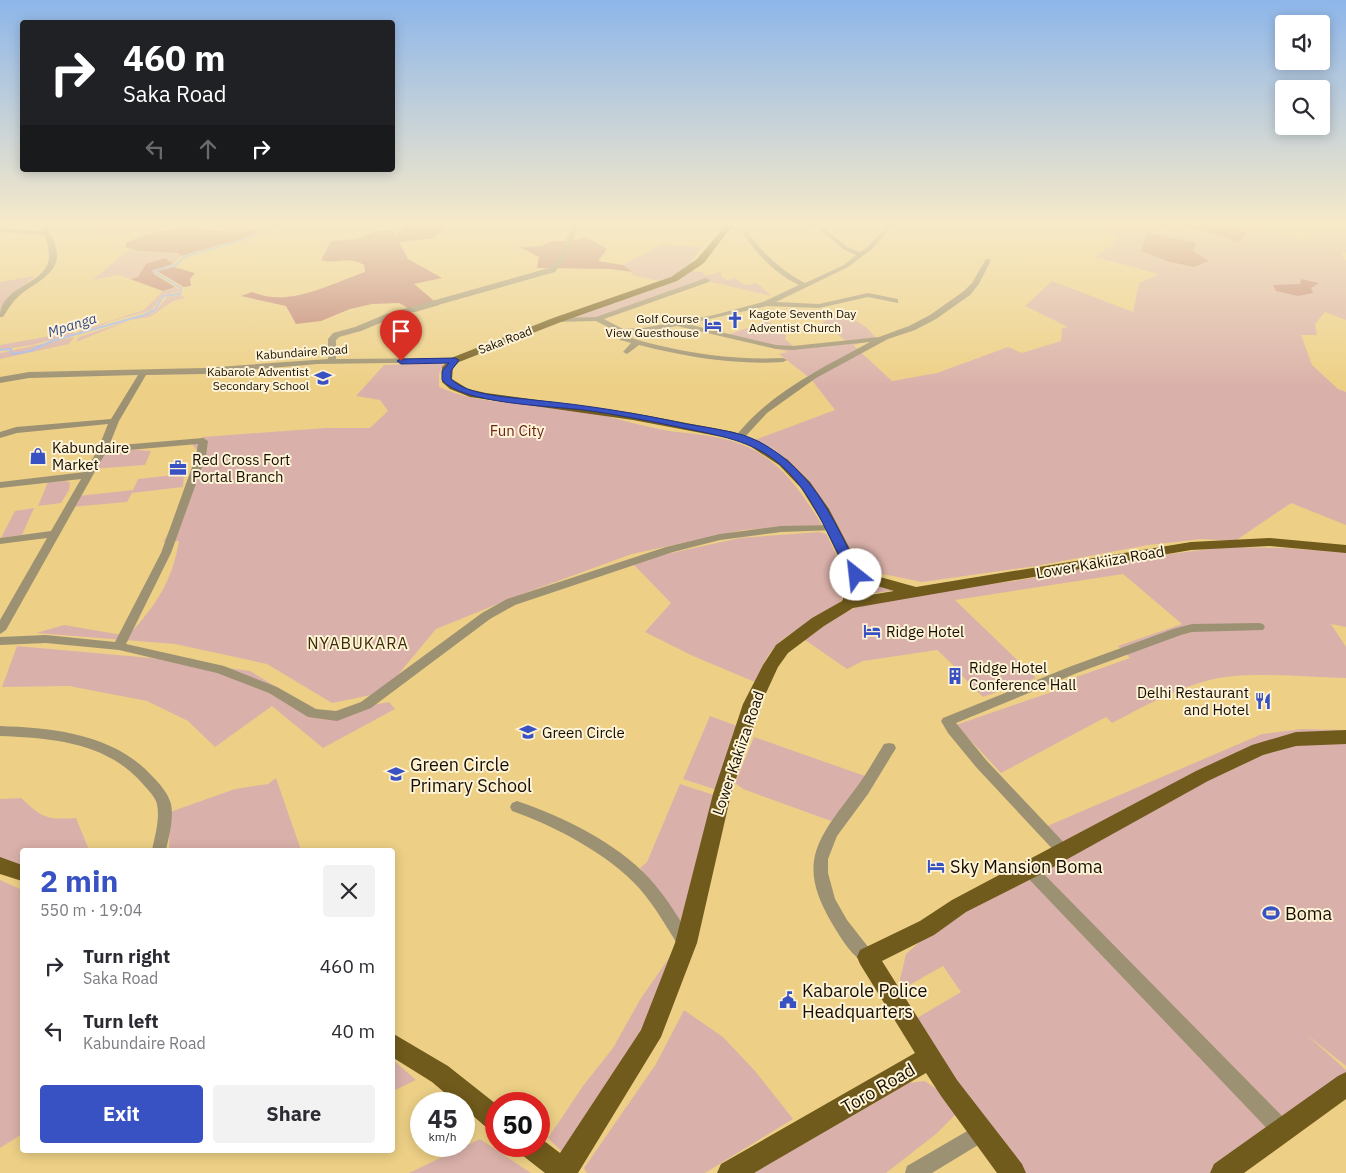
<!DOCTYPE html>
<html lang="en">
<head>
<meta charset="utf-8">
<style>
	:root { --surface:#fff; --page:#f2f2f3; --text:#2b2b33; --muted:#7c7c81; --accent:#3851c3 }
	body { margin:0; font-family:"IBM Plex Sans",sans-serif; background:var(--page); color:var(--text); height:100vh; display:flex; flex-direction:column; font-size:19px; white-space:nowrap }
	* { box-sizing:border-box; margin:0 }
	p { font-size:16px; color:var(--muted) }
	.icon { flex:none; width:28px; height:28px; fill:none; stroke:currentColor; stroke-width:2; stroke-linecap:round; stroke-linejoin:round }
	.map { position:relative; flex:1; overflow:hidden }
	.sheet { position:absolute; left:20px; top:848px; width:375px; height:305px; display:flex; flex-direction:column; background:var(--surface); border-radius:5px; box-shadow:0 2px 12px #0003 }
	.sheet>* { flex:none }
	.top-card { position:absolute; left:20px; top:20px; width:375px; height:152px; border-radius:5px; box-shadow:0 2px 12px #0003; background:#202124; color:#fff; overflow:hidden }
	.buttons { position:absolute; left:1275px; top:15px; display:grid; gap:10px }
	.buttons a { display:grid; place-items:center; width:55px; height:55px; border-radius:5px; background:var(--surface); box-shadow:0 2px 12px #0003; font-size:25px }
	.speed { position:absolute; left:410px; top:1092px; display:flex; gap:10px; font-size:25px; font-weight:700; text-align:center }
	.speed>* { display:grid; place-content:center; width:65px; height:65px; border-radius:50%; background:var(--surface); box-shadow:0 2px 12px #0003; line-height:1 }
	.speed small { font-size:12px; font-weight:400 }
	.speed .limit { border:8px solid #d22; background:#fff; color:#111 }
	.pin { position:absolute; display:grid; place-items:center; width:42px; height:42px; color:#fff; margin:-51px -21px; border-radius:50% 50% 50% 0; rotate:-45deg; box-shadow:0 0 5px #0007 }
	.pin .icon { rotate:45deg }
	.me { position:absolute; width:55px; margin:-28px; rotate:331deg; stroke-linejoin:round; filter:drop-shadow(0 0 4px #0008) }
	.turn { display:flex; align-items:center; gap:18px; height:105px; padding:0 20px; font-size:22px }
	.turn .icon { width:65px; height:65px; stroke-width:2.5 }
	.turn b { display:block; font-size:35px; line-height:42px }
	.lanes { display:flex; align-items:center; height:48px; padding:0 20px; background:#0003; justify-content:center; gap:25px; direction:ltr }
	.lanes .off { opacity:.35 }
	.round { display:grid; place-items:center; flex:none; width:52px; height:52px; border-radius:5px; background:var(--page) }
	.summary { display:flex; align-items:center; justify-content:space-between; height:85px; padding:0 20px }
	h1 { font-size:30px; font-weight:800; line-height:38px; color:var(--accent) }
	.cta { display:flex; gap:10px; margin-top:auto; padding:10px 20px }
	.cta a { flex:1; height:58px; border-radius:5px; background:var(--accent); color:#fff; font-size:20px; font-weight:800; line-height:58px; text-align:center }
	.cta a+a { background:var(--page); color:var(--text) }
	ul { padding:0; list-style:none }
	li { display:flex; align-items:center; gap:15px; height:65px; padding:0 20px }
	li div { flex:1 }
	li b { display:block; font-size:19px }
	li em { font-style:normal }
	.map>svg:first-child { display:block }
</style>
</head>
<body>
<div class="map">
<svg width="1346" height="1173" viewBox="0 0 1346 1173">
	<rect width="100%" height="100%" fill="#edd086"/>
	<g fill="#dab1aa" fill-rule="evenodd">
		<path d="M98,223h181l-37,10 -54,-5 -31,3 -12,4 -12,-3 -30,5 -5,-6z"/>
		<path d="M1098,223h52l14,4 18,-2 57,17 7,-10 -29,-9c30,0 60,8 88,17l8,-6 33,-3v22l-5,-1 5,9v59l-21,-8 -10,12 2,11h-16l11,30 26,24 8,3v133l-55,-22 -56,38 -33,-2 -54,6 -112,21 -114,16 -63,-13 -54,-91 -32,-30 -24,-6 86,-32 -24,-31 -32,-25 9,-2 -61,-17 41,-14 18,14 -1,4 12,10 49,-8 -24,-19 23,-9 22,15 10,11 -24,6 39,36 45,-8 71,-26 14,6 39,-12 1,-13 6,-1 -43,-21 27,-25 81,31 6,-29 20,-9 -64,-17 19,-13 4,-7 -19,-8zM1197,244l-4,7 16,10 -15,6 -24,-5 -29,-11z"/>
		<path d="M662,244l40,3 -13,17 -15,12 -14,5 -25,-5 -12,-11z"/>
		<path d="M132,248l8,3 38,2 3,3 -8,8 -8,-6 -27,19 -8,2 -11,-4 -27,5z"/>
		<path d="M691,271l12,1 1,4 17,-4v4l6,4 8,-2 10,7 12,-2 15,13 -65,-15 -107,36 -28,1 99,-35z"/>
		<path d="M35,276l-21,18 -14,16v-28z"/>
		<path d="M175,287l4,2v3l-16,3 -11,15 -40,11 -33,13v-3l65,-21 19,-19z"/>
		<path d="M181,295l4,3 -12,3 -23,16 -19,3 -55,22 3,-5 76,-25 12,-15z"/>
		<path d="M73,332l1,2 -42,11 -32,5v-5z"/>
		<path d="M74,337l-5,7 -69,15v-6z"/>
		<path d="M443,363l3,1 -7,9v14c40,18 83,15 127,21 31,4 62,15 93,21 18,4 37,4 56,8 56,10 79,43 107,88l-79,5 -111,24 -107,39 -89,36 -49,59 -11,6 -44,9 -65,-39 -92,-20 -139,-11 28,-8 64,11c28,-31 44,-54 51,-95l-16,1 9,-15 27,-74 -7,-9 11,-7 123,-9h44l18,-17 -8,-11 -24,-4 28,-31z"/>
		<path d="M126,449l25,2 -6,14 -54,4 11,-17z"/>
		<path d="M184,474l-1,13 -51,6 -5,9 -57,5 8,-11 55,-6 5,-11z"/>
		<path d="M67,481l3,2 -1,7 -8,13 -23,3 10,-24z"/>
		<path d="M34,508l-12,27 -21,3 14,-27z"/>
		<path d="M819,532l7,2c10,19 29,52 11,72 -9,10 -42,23 -55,34 -14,11 -20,27 -27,42l-62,-26 -48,-24 26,-29 -39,-40 16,-5 92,-20z"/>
		<path d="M1225,547l60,1 61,4v75l-15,-3 15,23v31c-35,-1 -79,-5 -112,-2 -44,4 -83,27 -122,47l-6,-6 -105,56 -45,-48 116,-40 -4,-5 62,-22 -12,-12 64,-22 -59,-50 -168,26 81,78 -53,19c-17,-15 -29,-33 -46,-47l-74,11 -16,8 -42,-29 30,-23 22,-10 77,-16 80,-10 125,-23z"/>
		<path d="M861,580l42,9 -41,6 -8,-1z"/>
		<path d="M17,646l145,13 88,12 72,43 67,-12 6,7 -72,39 -51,-42 -57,41 -27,-26 -41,-20 -78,-15 -67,1z"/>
		<path d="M710,716l30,11 -23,63 -34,-11z"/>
		<path d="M1302,729l44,1 -54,7 -232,108 -15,-18 217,-93z"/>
		<path d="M754,737l111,39 -13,23 -21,22 -88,-32 -8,-6z"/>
		<path d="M1300,741h46v325l-40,-32 40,36v7l-132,96h-193l-109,-152 49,-29 -18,-26 -46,26 9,-38 42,-37 310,-166z"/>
		<path d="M276,778l25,72h-132l1,-38 65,-23 33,-5z"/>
		<path d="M680,784l37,12 -34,135 -43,-63 7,-6z"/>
		<path d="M21,798c22,20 25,22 55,20l13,32h-67v26l-22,-9v-68z"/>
		<path d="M0,880l22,10v244l-22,14z"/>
		<path d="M674,951l-27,74 -85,127 -14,-14 35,-52 30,-38 28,-50z"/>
		<path d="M684,1010l39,27 32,34 38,48 -88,54h-118l-3,-5 72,-104z"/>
		<path d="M392,1060h1l23,20 -23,11z"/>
		<path d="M925,1081l24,17 6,17 -19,19 -50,39h-134l146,-89z"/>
		<path d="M480,1139l51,34h-122z"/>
	</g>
	<g fill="#bd7e75">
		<path d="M403,223h47l-16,15 -35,4 9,17 34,19 -28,6 25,21 -24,7 -16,-9 -27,1 -22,5 -29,12 -25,3 -10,-18 -45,-10 11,-4c37,16 78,-8 113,-20l-1,-7c-18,-10 -24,0 -43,-5l10,-19c9,-1 20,-1 28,-3 13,-4 20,-11 35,-7l2,4 11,-9z"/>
		<path d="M1150,223h67l29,9 -7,10 -57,-17 -18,2z"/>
		<path d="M188,228l54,5 14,-5 6,1 -18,9 -63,18 -3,-3 -38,-2 -15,-4 2,-5 30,-11z"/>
		<path d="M1147,233l50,10 -4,8 16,10 -15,6 -24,-5 -29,-11z"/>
		<path d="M586,237l21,12 -9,12 25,4 9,7 -21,-3 -74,-1 2,-11 -19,-10 21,-1 12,-5h18z"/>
		<path d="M165,258l8,6 -21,7 2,3 21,13 -12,4 -33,-12 8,-2 8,-13z"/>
		<path d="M174,267l21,6 -5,6 1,7 -7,1 -27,-16z"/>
		<path d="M1301,279l18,4 -8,5 2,5 -15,3 -22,-5 -3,-6 27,-1z"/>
	</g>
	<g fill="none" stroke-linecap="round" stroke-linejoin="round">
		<path stroke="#a4b8ee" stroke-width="2" d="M0,350l11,-1 1,5 18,-3 22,-10 92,-26 11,-5 8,-14 17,-2 1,-6 -28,-17 23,-6 8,-8 61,-18 36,-16"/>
		<g fill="#9d9173" fill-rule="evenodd">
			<path d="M41,223h6c2,10 9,19 10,30 2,21 -24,31 -37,42 -7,6 -12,14 -17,22h-3c0,-39 68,-29 44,-82l-44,-3v-4l43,3z"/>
			<path d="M574,223h6l-17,39 -8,10 -163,46 -31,13 -22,6 -3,3v19l119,-1h3v4l-141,2 -113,10 -58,1 -27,46 -10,25 94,-8 5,3 -2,15 -35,97 -45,91 98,22 53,21 39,22 20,2 25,-9 121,-89 25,-14 159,-52 54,-13 61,-8 50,-1 5,3 -1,2 -54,2 -61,8 -47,12 -158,53 -25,14 -119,89 -34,13 -29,-4 -39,-24 -52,-20 -98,-23 -73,-7 -46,2v-8l46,-2 69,7 46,-89 35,-97 2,-12 -92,8 -100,178 -6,4v-14l47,-82 -47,6v-6l51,-7 30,-52 -81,9v-6l85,-10 13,-23 10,-25 -91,9 -17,5v-6l16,-5 95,-8 27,-44 -109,3 -29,5v-6l29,-5 175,-4 124,-9v-20l5,-6 22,-6 31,-13 163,-46 8,-7z"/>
			<path d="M812,223h7l28,24 13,5 8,-5 21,-24h6l-23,26 -24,18 -72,35 43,2 49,-11 30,6v4l-30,-6 -49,11 -52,-2 -80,18 89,21 17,1 86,-9 30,-11 21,-11 34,-24 8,-8 14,-24 5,1 -12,24 -9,11 -34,24 -21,11 -27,9 -72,39 -49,35 -24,26 -3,1 -5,-3c34,-44 87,-69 135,-95l-77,8 -17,-1 -99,-23 -34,6 -18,1 -1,2c11,5 22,7 33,10 42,10 84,15 126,13l4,2 -4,2c-49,3 -97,-5 -144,-17l-12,9 -4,-2 8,-9 -11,-3 -4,-4 2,-4 -22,-11 -39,1 -4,-2 4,-2 39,-1 110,-39 4,2 -1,2 -105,37 19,10 20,-1 71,-13 49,-13 36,-17c-25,-12 -42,-31 -58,-54l5,-1c16,22 34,40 59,53l39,-18 12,-10 -13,-6z"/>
			<path d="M1259,623l4,1 2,3 -2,3 -71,2 -11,3 -104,38 -121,50 30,37 83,88 2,4 -2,4 -5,2 -5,-2 -83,-89 -28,-34 -7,-12 2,-3 126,-51 104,-38 19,-5z"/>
			<path d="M0,726c54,2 114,8 152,50 8,8 16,17 19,28 3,15 -2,32 -5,46h-14c3,-14 8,-31 5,-46 -2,-8 -10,-15 -15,-21 -36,-41 -91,-45 -142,-47z"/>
			<path d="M889,743l5,1 2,4 -28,46 -31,42 -9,23v14l7,26 12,21 29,37 -2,5 -6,2c-15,-5 -27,-26 -35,-39 -36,-60 -18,-83 20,-133 12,-15 21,-32 31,-48z"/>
			<path d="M517,801c45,15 100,42 132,77 17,18 29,40 43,60l2,5 -2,5 -6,2 -6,-2c-13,-20 -25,-42 -41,-60 -31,-34 -84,-62 -127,-77l-2,-4 2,-4z"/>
			<path d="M1030,864l5,1 255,259 2,7 -2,7 -7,2 -7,-2 -251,-263 -2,-5 2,-5z"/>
			<path d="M981,1123l7,2 2,7 -2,7 -56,34h-27l2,-7z"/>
		</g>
		<g fill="#705a1c" fill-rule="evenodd">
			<path d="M728,223h9l-12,12 -21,28 -27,18 -116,41 -102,40 -6,6 -1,11 16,10 18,4 147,20 101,19 25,9 29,19 22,22 19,27 33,63 54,15 275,-45 78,-4 77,7v8l-77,-7 -78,4 -292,50 -46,8 -29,18 -36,27 -10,14 -17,37 -30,90 -34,149 -36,94 -83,136h-33l-23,-18 -3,-9h20v-9l21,16 81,-123 34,-87 38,-149 30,-90 20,-39 13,-20 36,-27 30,-17 8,-20 -28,-59 -21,-34 -22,-23 -29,-19 -17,-7 -100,-19 -163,-23 -20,-8 -8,-7v-15l9,-9 102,-40 118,-41 26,-18zM864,582l30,9 -35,6z"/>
			<path d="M1346,730v14l-50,2 -33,9 -55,26 -171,95 -71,36 -32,23 -52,26 75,119 65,84 4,9h-29l-56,-77 -15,-23 -172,100h-37l4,-9 194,-111 -55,-89 -3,-7 3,-7 60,-29 32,-21 244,-129 56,-26 44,-13z"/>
			<path d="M0,857l22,8v16l-22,-7z"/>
			<path d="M392,1033l56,33 48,38v27l-9,-3 -23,-20v-4h-6l-26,-22 -40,-25z"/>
			<path d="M1346,1072v27l-102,74h-34l4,-9 124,-88z"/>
		</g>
	</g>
	<linearGradient id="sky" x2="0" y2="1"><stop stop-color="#8db6ea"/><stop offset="0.58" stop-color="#f7eac9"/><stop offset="1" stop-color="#f7eac9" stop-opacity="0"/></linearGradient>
	<rect width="1346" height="387" fill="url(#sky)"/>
	<path fill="#3851c3" stroke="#24357f" d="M455,358l4,2 -8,11v8c17,17 60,18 83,21 52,5 102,13 153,24 18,3 38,6 56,11 21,7 41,21 56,37 28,27 44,69 63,103l-2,3h-8c-25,-40 -38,-87 -76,-117 -29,-23 -67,-27 -102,-35 -30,-6 -60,-12 -90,-16 -32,-4 -122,-6 -142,-30v-9l7,-8 -48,1 -4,-3 4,-2z"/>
	<defs>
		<g id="church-bare" transform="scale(1.35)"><path d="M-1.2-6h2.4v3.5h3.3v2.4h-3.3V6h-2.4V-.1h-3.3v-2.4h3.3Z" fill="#3851c3" stroke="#fef3d6" stroke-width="2.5" paint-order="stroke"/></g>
		<g id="hotel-bare" transform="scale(1.35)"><path d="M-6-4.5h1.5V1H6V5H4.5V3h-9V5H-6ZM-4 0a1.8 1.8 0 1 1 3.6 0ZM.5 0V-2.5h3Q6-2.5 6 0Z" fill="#3851c3" stroke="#fef3d6" stroke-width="2.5" paint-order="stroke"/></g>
		<g id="school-bare" transform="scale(1.35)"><path d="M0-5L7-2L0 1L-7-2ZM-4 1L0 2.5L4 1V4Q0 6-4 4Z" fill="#3851c3" stroke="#fef3d6" stroke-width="2.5" paint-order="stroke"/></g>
		<g id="shop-bare" transform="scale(1.35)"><path d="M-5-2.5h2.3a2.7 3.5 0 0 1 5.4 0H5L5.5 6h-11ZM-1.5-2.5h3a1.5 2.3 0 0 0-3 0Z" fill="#3851c3" stroke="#fef3d6" stroke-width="2.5" paint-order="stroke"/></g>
		<g id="office-bare" transform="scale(1.35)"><path d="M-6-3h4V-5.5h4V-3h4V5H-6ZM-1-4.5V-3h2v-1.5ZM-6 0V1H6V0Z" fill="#3851c3" stroke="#fef3d6" stroke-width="2.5" paint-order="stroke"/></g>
		<g id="building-bare" transform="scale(1.35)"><path d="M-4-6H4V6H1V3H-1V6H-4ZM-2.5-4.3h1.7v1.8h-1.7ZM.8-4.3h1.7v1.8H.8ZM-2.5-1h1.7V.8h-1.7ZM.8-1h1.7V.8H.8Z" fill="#3851c3" stroke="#fef3d6" stroke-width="2.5" paint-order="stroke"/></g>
		<g id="restaurant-bare" transform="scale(1.35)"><path d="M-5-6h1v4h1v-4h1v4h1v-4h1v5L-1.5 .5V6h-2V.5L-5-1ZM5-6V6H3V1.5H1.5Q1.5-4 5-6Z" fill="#3851c3" stroke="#fef3d6" stroke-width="2.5" paint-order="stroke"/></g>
		<g id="stadium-bare" transform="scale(1.35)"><path d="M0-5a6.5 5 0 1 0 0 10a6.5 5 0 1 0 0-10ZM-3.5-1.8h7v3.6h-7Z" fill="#3851c3" stroke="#fef3d6" stroke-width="2.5" paint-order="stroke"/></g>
		<g id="civic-bare" transform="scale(1.35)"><path d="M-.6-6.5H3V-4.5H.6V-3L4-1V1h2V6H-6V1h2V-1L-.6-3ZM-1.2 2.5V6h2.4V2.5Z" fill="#3851c3" stroke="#fef3d6" stroke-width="2.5" paint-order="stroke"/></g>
	</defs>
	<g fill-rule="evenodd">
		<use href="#church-bare" x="735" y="320"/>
		<use href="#hotel-bare" x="713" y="325"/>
		<use href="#school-bare" x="323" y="378"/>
		<use href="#shop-bare" x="38" y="456"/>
		<use href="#office-bare" x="178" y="468"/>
		<use href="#hotel-bare" x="872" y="631"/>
		<use href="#building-bare" x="955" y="676"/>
		<use href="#restaurant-bare" x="1263" y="701"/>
		<use href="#school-bare" x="528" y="732"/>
		<use href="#school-bare" x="396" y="774"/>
		<use href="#hotel-bare" x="936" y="866"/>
		<use href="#stadium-bare" x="1271" y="913"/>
		<use href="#civic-bare" x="788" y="1000"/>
	</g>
	<g text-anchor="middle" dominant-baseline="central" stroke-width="4" stroke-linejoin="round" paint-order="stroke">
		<g font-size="12" fill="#160e00" stroke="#fef3d6" text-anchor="end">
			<text x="749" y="313" text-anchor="start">Kagote Seventh Day<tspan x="749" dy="14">Adventist Church</tspan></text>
			<text x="699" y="318">Golf Course<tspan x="699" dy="14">View Guesthouse</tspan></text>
			<text x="309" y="371">Kabarole Adventist<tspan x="309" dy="14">Secondary School</tspan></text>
		</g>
		<g font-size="12" fill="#160e00" stroke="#fef3d6">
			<text transform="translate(505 340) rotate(-21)">Saka Road</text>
			<text transform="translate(302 352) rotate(-4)">Kabundaire Road</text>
		</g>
		<g font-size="14" font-style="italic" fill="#344788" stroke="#fef3d6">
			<text transform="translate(72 325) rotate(-17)">Mpanga</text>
		</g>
		<g font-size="15" fill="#6f221a" stroke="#fef3d6">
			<text x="517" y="430">Fun City</text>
		</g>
		<g font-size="15" fill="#160e00" stroke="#fef3d6" text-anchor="start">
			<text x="52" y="447">Kabundaire<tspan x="52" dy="17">Market</tspan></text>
			<text x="192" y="459">Red Cross Fort<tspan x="192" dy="17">Portal Branch</tspan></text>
			<text x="886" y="631">Ridge Hotel</text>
			<text x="969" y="667">Ridge Hotel<tspan x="969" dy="17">Conference Hall</tspan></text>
			<text x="1249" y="692" text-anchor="end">Delhi Restaurant<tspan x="1249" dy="17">and Hotel</tspan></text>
			<text x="542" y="732">Green Circle</text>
		</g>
		<g font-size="15" fill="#160e00" stroke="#fef3d6">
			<text transform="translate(1100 562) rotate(-10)">Lower Kakiiza Road</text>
			<text transform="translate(738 753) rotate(-71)">Lower Kakiiza Road</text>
		</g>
		<g font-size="16" letter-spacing="1" fill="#3a2c03" stroke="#fef3d6">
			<text x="358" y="643">NYABUKARA</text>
		</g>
		<g font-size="18" fill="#160e00" stroke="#fef3d6" text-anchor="start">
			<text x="410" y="764">Green Circle<tspan x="410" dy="21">Primary School</tspan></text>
			<text x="950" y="866">Sky Mansion Boma</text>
			<text x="1285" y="913">Boma</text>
			<text x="802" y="990">Kabarole Police<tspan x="802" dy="21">Headquarters</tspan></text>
		</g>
		<g font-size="18" fill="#160e00" stroke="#fef3d6">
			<text transform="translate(878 1088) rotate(-30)">Toro Road</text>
		</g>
	</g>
</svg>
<div class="buttons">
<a><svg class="icon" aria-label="sound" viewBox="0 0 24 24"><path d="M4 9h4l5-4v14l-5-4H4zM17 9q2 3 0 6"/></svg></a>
<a><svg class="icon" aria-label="search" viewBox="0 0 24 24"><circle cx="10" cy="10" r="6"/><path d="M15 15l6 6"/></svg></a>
</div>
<div class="speed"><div>45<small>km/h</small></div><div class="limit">50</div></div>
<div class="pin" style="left:401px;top:361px;background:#d93025"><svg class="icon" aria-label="arrive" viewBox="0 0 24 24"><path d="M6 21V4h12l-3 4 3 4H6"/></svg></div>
<svg class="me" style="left:856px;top:575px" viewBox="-20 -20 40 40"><circle r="19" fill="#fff"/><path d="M0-13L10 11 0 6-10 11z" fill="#3851c3"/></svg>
<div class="top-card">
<div class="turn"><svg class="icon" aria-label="right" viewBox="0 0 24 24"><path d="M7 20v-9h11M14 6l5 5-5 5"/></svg><div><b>460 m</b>Saka Road</div></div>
<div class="lanes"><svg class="icon off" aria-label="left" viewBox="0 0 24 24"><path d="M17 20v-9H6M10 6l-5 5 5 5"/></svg><svg class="icon off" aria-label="ahead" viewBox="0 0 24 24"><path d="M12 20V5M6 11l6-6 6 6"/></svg><svg class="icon" aria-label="right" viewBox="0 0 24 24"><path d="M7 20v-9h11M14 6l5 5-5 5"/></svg></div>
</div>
<section class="sheet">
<div class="summary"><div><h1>2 min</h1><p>550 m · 19:04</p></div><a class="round"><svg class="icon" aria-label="close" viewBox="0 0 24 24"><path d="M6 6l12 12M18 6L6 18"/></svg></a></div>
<ul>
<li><svg class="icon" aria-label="right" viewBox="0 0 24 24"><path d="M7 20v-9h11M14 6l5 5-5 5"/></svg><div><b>Turn right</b><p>Saka Road</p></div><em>460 m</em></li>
<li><svg class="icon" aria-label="left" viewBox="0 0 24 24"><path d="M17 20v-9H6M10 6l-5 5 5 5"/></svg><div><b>Turn left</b><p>Kabundaire Road</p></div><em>40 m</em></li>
</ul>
<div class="cta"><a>Exit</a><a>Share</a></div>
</section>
</div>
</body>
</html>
